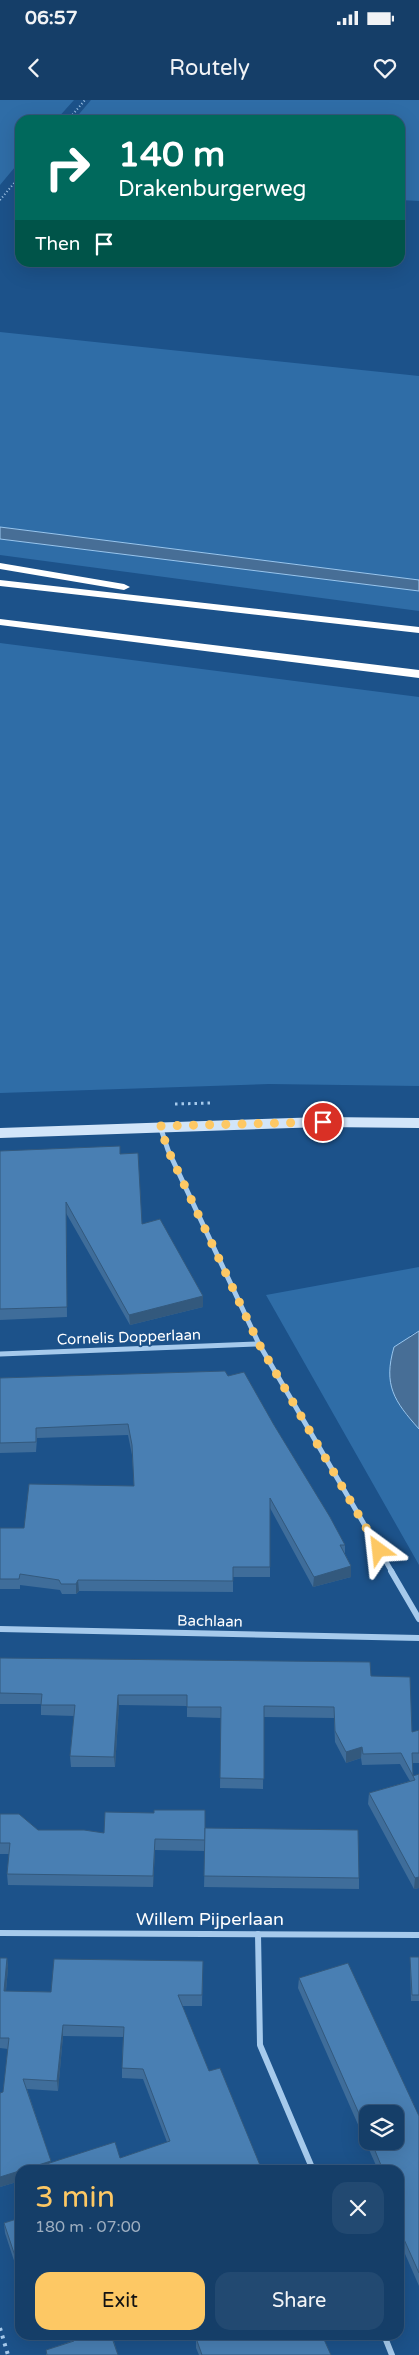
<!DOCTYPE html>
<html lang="en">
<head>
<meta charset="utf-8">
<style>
	:root { --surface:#153e68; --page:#224971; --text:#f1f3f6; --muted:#9daec0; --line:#34577c; --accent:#fdc864 }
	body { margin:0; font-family:"Varela Round",sans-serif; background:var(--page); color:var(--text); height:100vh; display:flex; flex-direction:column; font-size:19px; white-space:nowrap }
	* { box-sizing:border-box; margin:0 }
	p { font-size:16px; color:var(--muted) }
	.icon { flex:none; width:28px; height:28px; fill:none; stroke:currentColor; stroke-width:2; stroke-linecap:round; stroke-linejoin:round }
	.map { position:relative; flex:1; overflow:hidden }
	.sheet { position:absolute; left:15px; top:2065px; width:389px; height:175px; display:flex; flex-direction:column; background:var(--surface); border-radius:15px; box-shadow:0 5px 20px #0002,0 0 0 1px var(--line) }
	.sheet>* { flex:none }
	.top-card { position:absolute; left:15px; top:15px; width:390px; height:152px; border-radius:15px; box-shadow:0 5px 20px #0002,0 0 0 1px var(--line); background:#00695c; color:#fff; overflow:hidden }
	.controls { position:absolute; left:359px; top:2005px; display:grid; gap:10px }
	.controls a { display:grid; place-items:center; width:45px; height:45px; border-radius:10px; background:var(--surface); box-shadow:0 5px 20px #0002,0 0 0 1px var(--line); font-size:25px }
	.pin { position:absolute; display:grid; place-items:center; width:42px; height:42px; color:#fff; margin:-21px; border:2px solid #fff; border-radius:50%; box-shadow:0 1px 5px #0007 }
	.me { position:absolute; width:55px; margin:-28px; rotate:330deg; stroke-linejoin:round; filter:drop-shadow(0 0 4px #0008) }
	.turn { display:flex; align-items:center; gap:18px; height:105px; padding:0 20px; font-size:22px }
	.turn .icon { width:65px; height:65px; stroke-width:2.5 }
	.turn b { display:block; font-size:35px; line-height:42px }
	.then { display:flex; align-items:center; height:48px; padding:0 20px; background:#0003; gap:10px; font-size:19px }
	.round { display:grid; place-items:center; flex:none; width:52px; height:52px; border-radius:15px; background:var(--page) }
	.overview { display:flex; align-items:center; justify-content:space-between; height:85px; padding:0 20px }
	h1 { font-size:30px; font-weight:600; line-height:38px; color:var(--accent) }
	.button { display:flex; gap:10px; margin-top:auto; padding:10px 20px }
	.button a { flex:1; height:58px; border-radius:15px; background:var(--accent); color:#111; font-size:20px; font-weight:600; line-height:58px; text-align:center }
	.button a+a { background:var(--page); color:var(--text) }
	.status { display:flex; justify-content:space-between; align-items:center; height:35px; padding:0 25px; background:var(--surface); direction:ltr }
	.status svg { height:14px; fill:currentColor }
	header { display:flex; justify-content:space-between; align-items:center; height:65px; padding:0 20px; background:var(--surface); font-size:22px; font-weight:600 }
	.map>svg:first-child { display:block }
</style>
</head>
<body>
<div class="status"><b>06:57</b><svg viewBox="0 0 49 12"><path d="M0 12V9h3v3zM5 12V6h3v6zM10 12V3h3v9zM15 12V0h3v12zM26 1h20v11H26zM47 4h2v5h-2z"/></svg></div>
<header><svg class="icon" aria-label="back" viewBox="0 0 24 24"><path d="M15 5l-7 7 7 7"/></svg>Routely<svg class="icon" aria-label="heart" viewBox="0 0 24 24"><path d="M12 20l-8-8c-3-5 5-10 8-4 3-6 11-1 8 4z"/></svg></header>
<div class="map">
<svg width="419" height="2255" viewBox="0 0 419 2255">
	<rect width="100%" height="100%" fill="#1c528a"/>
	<g fill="#2f6da7">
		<path d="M0,0h74l-18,20h-36v41l-20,24z"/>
		<path d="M91,0h328v101l-19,-1v-80h-326z"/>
		<path d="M0,232l419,44v204l-419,-53z"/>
		<path d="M0,439l419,52v20l-419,-56z"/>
		<path d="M0,543l419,54v389l-150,-2 -269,9z"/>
		<path d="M419,1167v64l-9,4 -6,77 15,17v136l-153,-270z"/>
	</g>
	<g fill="#476e96" stroke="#99c6ee">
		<path d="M0,427l419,53v11l-419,-52z"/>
		<path d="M419,1231v98c-25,-28 -36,-44 -25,-82z"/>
	</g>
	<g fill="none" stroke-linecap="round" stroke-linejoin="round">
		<g stroke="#a6caec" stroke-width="2" stroke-dasharray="1 2.5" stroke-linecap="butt">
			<path d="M68,20l17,-20"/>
			<path d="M0,100l20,-24"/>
		</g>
		<path stroke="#a6caec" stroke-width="3" stroke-dasharray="2.5 4" stroke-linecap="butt" d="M175,1004l36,-1"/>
		<path stroke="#a6caec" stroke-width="4" stroke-dasharray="3 5" stroke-linecap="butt" d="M0,2228l8,27"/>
		<g stroke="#a6caec" stroke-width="5">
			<path d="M160,1026l8,24 91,194 133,228"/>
			<path d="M0,1254l259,-10"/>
		</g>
		<g stroke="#a6caec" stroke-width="6">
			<path d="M391,1471l28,48"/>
			<path d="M0,1529l419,9"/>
			<path d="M0,1833l419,2"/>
			<path d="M258,1834l2,111 53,125"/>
			<path d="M384,2235l8,20"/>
		</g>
		<path stroke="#d2e5f9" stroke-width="10" d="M0,1033l323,-11 96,1"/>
		<g fill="#fff" fill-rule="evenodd">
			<path d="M0,463l124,21 6,3 -6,3 -124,-21z"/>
			<path d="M0,480l419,47v6l-419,-47z"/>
			<path d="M0,519l419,51v8l-419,-53z"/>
		</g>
	</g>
	<g fill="#3f6d9a" fill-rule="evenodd">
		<path d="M0,1051l120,3 22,70 61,72v11l-73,18 -64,-112 1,104 -67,3z"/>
		<path d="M228,1276l46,49 71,120v9l6,12v11l-38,10 -43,-79v69h-37v15l-154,-1 -3,3h-14l-2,-4 -40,-5v4h-20v-61h24l110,-42 -2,-31 -4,-20 -91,3 -1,14 -36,1v-75z"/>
		<path d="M0,1558l371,18 41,56 7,-2v33h-6v17v-4l6,-2v114l-5,1 -46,-85 1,-11 41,-12 -10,-17 -38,1 -1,-7 -15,5 -11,-21 -1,-24 -70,-1 -1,72 -43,-1 1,-70 -34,-1v-11l-68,-1 -4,62h-44l-1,-11 4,-40 -33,-1v-11h-41z"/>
		<path d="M205,1710v35l154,33v11l-155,-2 1,-36 -50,-1 -2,37 -145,-2 -1,-11 2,-20h-9v-40l38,16 66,3 50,-20z"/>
		<path d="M410,1857h9v44h-8l-1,-38z"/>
		<path d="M0,1858h7l1,10 -2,23 45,1 152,-31 -1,45h-20l27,65 53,99h-242v11l-20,6v-94l3,-1 5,-43 -8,-1zM63,1936l60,1 -1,31v10l21,1 24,63 -47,16 -69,4 -24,-73 31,2z"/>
		<path d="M299,1878l120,138v170l-20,-46v-70h-21l-80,-182zM368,2014l27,27h-27z"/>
		<path d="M20,2118v61l-15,-46 -1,-10z"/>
		<path d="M70,2235h52l-9,3 5,17h-72v-5l26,-9z"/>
		<path d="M196,2238l135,17h-132l-3,-7z"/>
	</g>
	<g fill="#33597d">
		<path d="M203,1196v11l-73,18 -1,-10z"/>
		<path d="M351,1466v11l-38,10 1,-10z"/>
		<path d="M78,1480l1,11 -3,3v-10z"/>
		<path d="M118,1595l1,10 -4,62 -1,-10z"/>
		<path d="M362,1647l-1,11 -15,5v-11z"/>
		<path d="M155,1739v11l-2,37v-11z"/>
		<path d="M419,1777v11l-5,1 1,-11z"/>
		<path d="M7,1858l1,10 -3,33 -1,-10z"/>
		<path d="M63,1925v11l-5,55 -1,-10z"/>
		<path d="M51,2061l1,9 -18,-2v2h-12z"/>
		<path d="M20,2071v10l-20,6v-10z"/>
		<path d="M110,2235h12l-12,4z"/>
	</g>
	<g fill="#497fb3" stroke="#33597d">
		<path d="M120,1046v8l18,-1 4,71 18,-5 43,77 -74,19 -63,-113 1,105 -67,2v-158z"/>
		<path d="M225,1271l3,5 16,-4 30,53 56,92 15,28h-5l11,21 -37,11 -44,-79v69h-37v14l-155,-1 -2,4h-15l-2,-4 -39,-6 -1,5h-19v-51h24l5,-44 105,2 -2,-41 -4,-21 -92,4v14l-36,1v-65z"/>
		<path d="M0,1558l370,4 1,14 39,1 2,55 7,-2v23h-7l1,23 -12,-23 -38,1 -1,-7 -16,5 -11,-21 -1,-24 -70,-1v73l-44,-1 1,-71h-34v-12h-69l-4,62 -44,-1 5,-51h-34l1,-11 -42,-1z"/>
		<path d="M419,1674v103l-4,1 -46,-85 46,-13 -2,-4z"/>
		<path d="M154,1710h51v30l-50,-1 -2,37 -146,-2 3,-31h-10v-29h19l19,16h46l20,3 1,-21 49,1z"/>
		<path d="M205,1728l153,2 1,48 -155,-2z"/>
		<path d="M410,1857h9v38h-7z"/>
		<path d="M0,1858h7l-3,33 47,1 3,-33 149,2 -1,34h-24l31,76 11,-3 42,102h-227l-1,-2 81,-26 5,16 50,-17 -27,-72 -21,-1 2,-41 -61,-2 -6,56 -34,-2 28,82 -51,16v-84l3,-1 6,-54h-9z"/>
		<path d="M348,1863l71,153v157l-20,-45v-58h-16l-12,-29h24v-27h-27v20l-69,-156z"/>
		<path d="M20,2118v53l-16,-48z"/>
		<path d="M72,2235h39l7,20h-71l-1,-5 28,-9z"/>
		<path d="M205,2235h117l9,20h-129l-6,-17z"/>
	</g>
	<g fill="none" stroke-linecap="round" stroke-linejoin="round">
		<path stroke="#fdc864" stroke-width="9" stroke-dasharray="0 16.2" d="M323,1022l-163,4 8,24 91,194 120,206"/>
	</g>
	<g text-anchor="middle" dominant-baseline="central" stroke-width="4" stroke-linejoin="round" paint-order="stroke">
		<g font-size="15" fill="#fff" stroke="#1c528a">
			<text transform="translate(129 1237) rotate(-2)">Cornelis Dopperlaan</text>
			<text transform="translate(210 1521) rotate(1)">Bachlaan</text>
		</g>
		<g font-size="18" fill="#fff" stroke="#1c528a">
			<text x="210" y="1819">Willem Pijperlaan</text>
		</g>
	</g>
</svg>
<div class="controls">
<a><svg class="icon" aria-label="layers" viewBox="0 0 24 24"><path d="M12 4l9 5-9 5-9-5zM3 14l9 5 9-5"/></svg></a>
</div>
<div class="pin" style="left:323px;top:1022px;background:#d93025"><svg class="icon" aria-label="arrive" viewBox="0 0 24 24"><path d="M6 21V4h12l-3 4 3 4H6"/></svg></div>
<svg class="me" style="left:379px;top:1450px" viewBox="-20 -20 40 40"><path d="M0-17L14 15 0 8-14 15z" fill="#fdc864" stroke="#fff" stroke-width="4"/></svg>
<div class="top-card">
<div class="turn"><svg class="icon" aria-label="right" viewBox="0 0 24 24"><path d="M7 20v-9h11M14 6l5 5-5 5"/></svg><div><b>140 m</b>Drakenburgerweg</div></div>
<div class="then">Then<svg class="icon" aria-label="arrive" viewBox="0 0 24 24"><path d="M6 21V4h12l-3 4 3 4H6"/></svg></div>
</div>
<section class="sheet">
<div class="overview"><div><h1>3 min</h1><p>180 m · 07:00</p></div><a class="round"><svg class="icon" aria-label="close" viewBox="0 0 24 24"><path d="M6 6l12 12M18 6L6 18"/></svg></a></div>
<div class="button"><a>Exit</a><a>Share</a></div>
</section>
</div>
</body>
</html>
